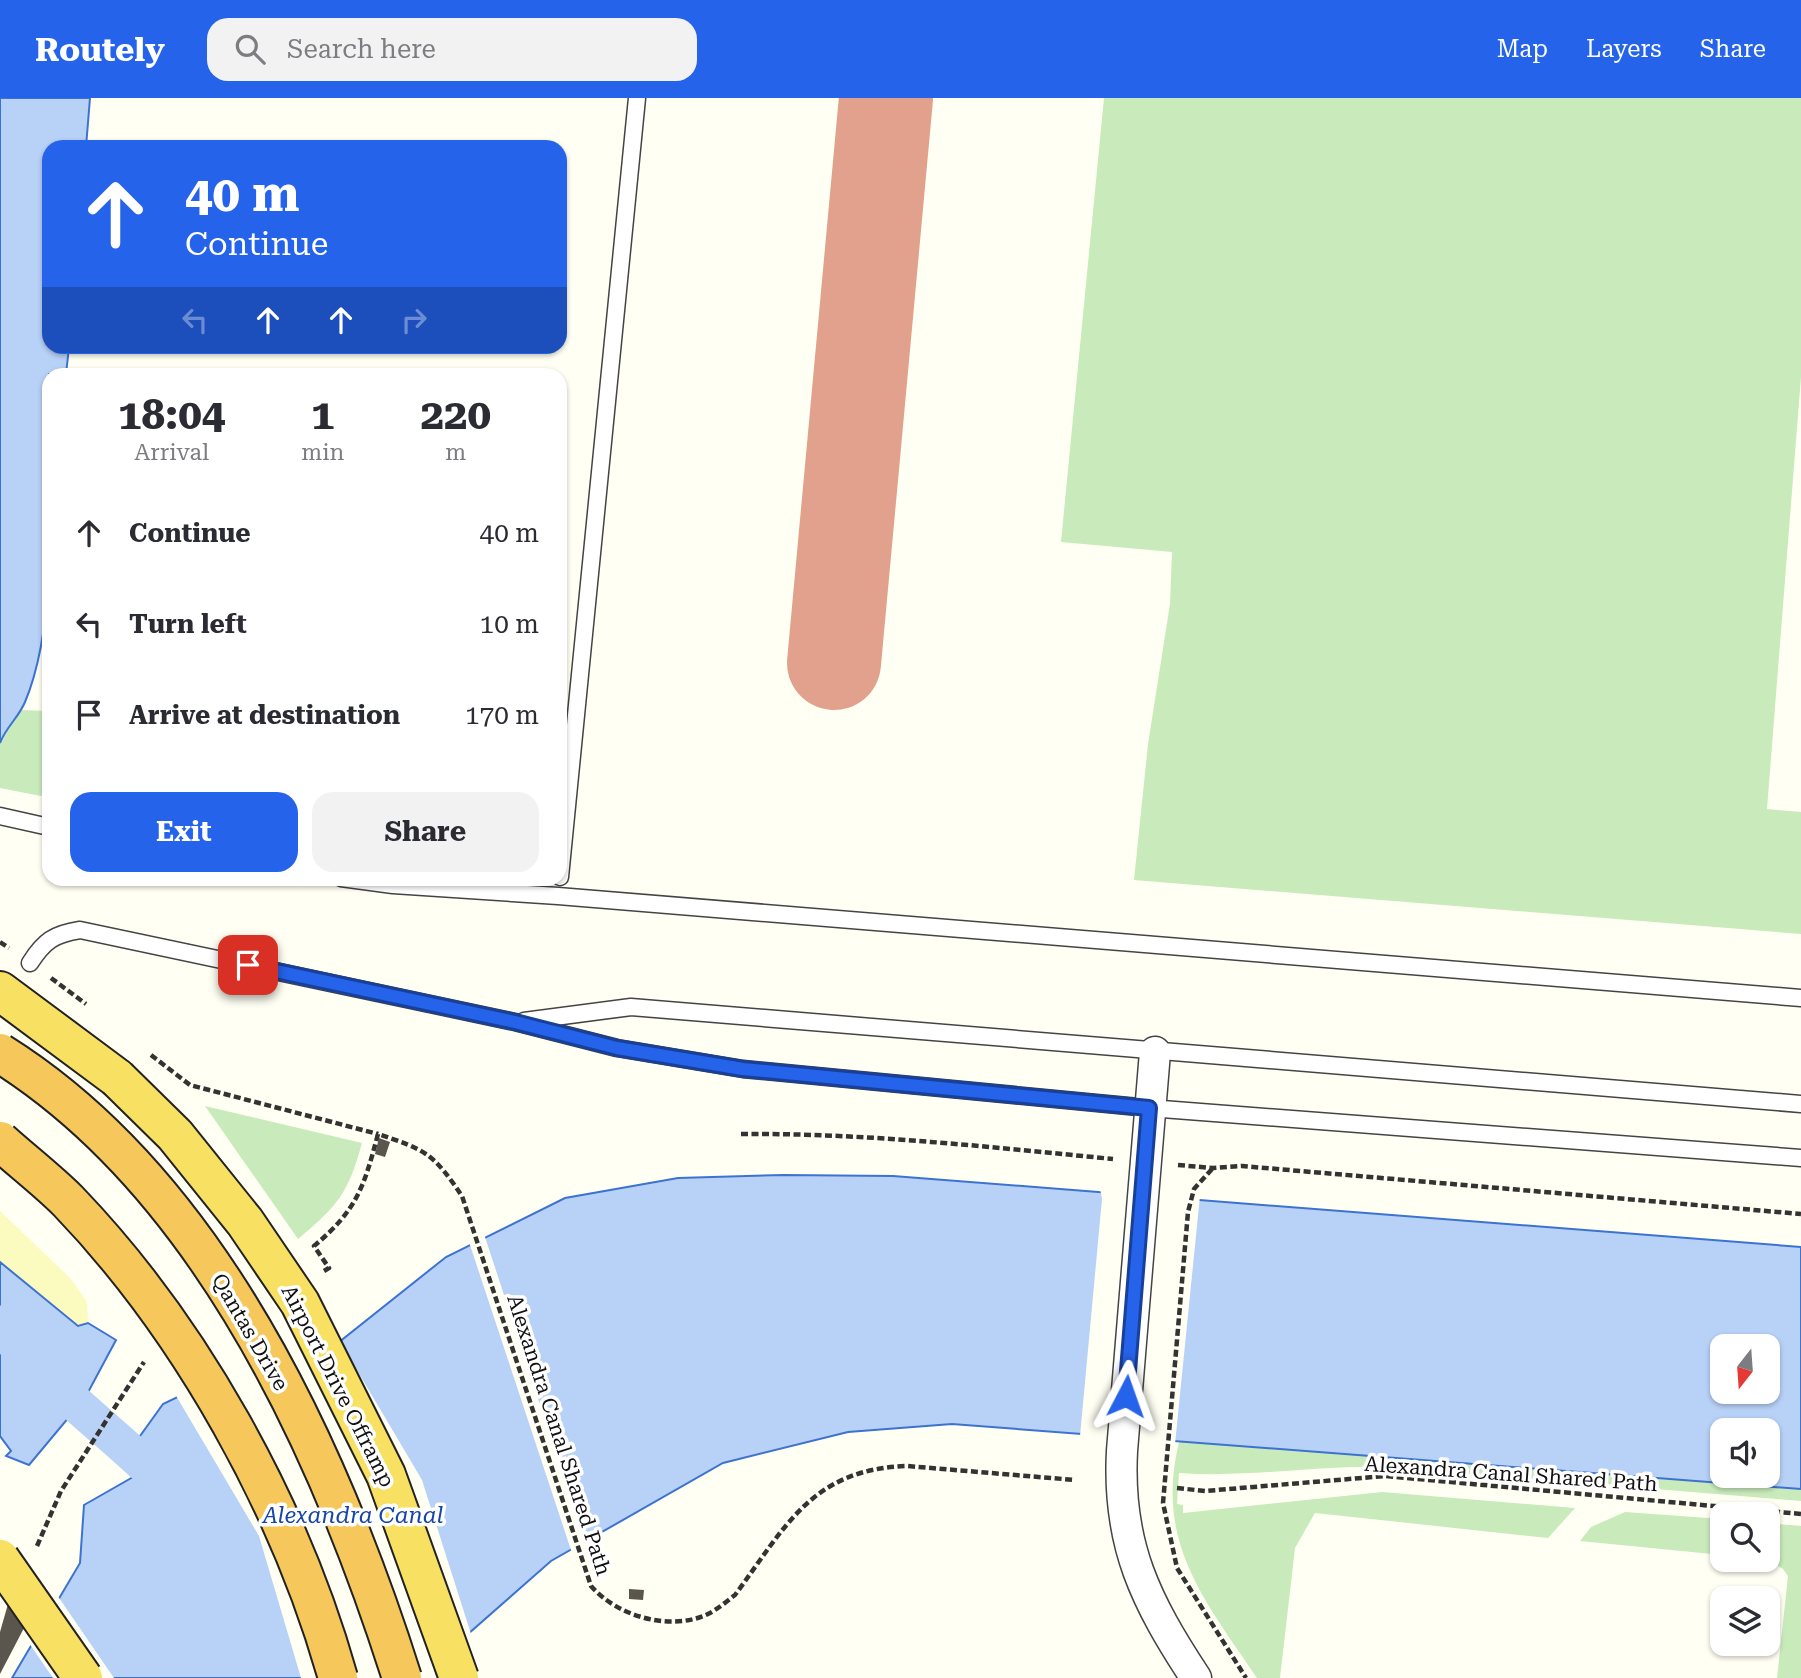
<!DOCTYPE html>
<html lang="en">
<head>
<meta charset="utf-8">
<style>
	:root { --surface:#fff; --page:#f2f2f3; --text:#2b2b33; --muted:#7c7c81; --accent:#2563eb }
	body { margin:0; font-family:"Roboto Serif",serif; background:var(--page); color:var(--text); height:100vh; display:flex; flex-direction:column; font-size:26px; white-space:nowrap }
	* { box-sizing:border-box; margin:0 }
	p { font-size:23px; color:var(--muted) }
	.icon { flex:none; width:38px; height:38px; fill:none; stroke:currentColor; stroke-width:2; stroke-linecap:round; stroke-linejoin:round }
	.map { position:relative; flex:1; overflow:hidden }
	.drawer { position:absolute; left:42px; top:270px; width:525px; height:518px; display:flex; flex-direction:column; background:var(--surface); border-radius:21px; box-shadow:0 2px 5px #0004 }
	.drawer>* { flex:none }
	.banner { position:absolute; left:42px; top:42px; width:525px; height:214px; border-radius:21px; box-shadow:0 2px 5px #0004; background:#2563eb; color:#fff; overflow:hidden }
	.needle { width:46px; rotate:197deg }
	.buttons { position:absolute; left:1710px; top:1236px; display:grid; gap:14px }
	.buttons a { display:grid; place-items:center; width:70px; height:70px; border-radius:14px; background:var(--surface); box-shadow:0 2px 5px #0004; font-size:35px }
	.pin { position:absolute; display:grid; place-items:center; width:60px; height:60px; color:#fff; margin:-30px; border-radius:14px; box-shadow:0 4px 10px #0006 }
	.me { position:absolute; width:77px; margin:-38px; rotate:4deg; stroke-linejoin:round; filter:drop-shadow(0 0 5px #0008) }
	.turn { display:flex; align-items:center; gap:24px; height:147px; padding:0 28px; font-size:32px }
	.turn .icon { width:91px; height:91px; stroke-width:2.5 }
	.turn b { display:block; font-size:49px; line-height:60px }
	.lanes { display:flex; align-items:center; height:66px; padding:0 28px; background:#0003; justify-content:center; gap:35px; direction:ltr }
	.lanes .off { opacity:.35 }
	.eta { display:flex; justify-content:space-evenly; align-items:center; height:119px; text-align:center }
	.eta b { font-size:42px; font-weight:700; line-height:49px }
	.primary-button { display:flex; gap:14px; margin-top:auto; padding:14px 28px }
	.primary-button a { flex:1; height:80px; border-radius:21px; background:var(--accent); color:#fff; font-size:28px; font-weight:700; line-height:80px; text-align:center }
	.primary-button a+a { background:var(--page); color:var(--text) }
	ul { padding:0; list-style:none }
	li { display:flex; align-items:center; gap:21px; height:91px; padding:0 28px }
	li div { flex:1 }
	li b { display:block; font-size:26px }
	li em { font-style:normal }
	header { display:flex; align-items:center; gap:42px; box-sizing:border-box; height:98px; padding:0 35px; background:var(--accent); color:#fff }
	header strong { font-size:33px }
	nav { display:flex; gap:38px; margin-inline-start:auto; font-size:24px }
	.search { width:490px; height:63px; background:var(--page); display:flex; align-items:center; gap:18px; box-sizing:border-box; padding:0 24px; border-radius:21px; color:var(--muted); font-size:26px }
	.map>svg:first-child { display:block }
</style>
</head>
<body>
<header>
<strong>Routely</strong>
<div class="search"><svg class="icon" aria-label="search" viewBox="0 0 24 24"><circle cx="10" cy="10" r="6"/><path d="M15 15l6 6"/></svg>Search here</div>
<nav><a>Map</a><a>Layers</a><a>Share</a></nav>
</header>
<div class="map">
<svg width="1801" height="1580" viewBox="0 0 1801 1580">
	<rect width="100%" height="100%" fill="#fffff4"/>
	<g fill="#c9ebbc">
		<path d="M1104,0h697v279l-34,432 34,3v122l-667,-54 14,-136 22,-140 2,-52 -111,-10z"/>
		<path d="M20,612l29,1v78l-8,7 -41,-8v-45z"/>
		<path d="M205,1008l157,37c-14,51 -24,62 -64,96z"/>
		<path d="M1181,1337l620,53v13l-414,-34c-70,-2 -138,11 -208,6l-2,31 6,1v8l199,-21 193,16 -27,30 -233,-25 -20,35 -15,130h-23c-54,-80 -105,-139 -76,-243z"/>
		<path d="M1625,1414l97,7v36l-142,-14 11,-14z"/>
		<path d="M1768,1425l33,3v152h-24l11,-102 -5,-7 -17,-10z"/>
	</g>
	<path fill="#fbfbc0" d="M0,1113l70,67 17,24 1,21 -10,3 -78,-64z"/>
	<g fill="#b8d1f7" stroke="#3d73d0" stroke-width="2" fill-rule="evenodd">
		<path d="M0,0h90l-4,49h-37v199l20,1 -3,27h-17c0,94 12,243 -24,328 -6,15 -19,25 -25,41z"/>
		<path d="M784,1077l109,1 908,71v242l-849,-65 -104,8 -125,31 -172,98 -133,117h-406l68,-115 4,-58 49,-28 -3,-27 33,-46 60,-29 36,2 65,-23 122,-97 119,-59 113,-20zM1722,1248h46v45h-46zM1722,1332h46v45h-46z"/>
		<path d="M0,1164l78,64 10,-3 28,17 -31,58 -56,67 -23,-9 5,-5 -11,-15z"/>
	</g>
	<g fill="#fffff4">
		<path d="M1100,1091l100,7 -25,248 -95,-8 22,-237z"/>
		<path d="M484,1136l102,311 -14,8 -103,-311z"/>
		<path d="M338,1240l84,142 49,154 -48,44h-122l-42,-142 -84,-142 47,-22 36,1 64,-22z"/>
		<path d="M57,1497l57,83h-61l-24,-35z"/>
	</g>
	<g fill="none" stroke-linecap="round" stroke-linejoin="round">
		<path stroke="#b8d1f7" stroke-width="37" d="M0,1226c46,62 112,107 167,162"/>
		<path stroke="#e2a18c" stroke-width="94" d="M834,565l52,-565"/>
	</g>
	<g fill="#5a554d">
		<path d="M379,1040l11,4 -5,15 -10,-3z"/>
		<path d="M629,1491l15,1 -1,10 -14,-1z"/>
		<path d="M8,1506l16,24 -24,46v-42z"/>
	</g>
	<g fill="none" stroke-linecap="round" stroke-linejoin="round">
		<g stroke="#444" stroke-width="19">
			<g id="service">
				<path d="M0,718l49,11"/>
				<path d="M560,779l77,-779"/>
				<path d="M341,780l52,7 165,11 1243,102"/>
				<path d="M30,865c14,-22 24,-29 50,-33l435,92 102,26 126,21 406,39 652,50"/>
				<path d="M524,923l107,-14 1170,97"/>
			</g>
		</g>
		<g stroke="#444" stroke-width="33">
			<path id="minor" d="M1155,954l-33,399c-5,94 24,151 74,227"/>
		</g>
		<g stroke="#222" stroke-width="42">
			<path id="trunk" d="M0,893l117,87"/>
		</g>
		<g stroke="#333" stroke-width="4.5" stroke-dasharray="7 3.5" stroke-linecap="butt">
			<path d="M0,844l9,6"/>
			<path d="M51,880l35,26"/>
			<path d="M151,957l39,30 188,49"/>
			<path d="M741,1036c125,-1 248,13 372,25"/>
			<path d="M1178,1067l35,3 29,-2 559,48"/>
			<path d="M1212,1071l-18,20 -6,23 -25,291 14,65 69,110"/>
			<path d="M324,1173l5,-3 -15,-22c43,-36 50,-59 64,-112 48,16 55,19 84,62l129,390c26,30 79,46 117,28 10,-5 19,-13 27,-19 51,-69 77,-126 172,-129l168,14"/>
			<path d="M1177,1390l28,3 180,-15 416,38"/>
			<path d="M37,1448l24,-55 83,-129"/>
		</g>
		<use href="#service" stroke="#fff" stroke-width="16"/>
		<use href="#minor" stroke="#fff" stroke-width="30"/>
		<use href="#trunk" stroke="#f8e062" stroke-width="38"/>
		<g stroke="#222" stroke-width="42" stroke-linecap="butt">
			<g id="trunk-bridge">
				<path d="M117,980l58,57 70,87 55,81 86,172 73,203"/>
				<path d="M0,1461l83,119"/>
			</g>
		</g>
		<g stroke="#222" stroke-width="42" stroke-linecap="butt">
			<g id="motorway-bridge">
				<path d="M0,955c209,131 330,398 402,625"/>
				<path d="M0,1043c22,20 47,39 68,60 123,128 222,306 270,477"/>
			</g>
		</g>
		<use href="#trunk-bridge" stroke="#f8e062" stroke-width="38"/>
		<use href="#motorway-bridge" stroke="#f6c75b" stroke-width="38"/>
	</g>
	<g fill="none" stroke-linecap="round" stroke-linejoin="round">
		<g stroke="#184099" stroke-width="18">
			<path id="route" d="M248,867l267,57 102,26 126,21 406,39 -23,288"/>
		</g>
		<use href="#route" stroke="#2563eb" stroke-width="12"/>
	</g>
	<g text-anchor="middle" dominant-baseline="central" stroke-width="7" stroke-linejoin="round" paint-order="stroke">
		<g font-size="21" fill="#111" stroke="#fff">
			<text transform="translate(250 1234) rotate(60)">Qantas Drive</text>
			<text transform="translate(338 1288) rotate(63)">Airport Drive Offramp</text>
			<text transform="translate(559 1337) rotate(72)">Alexandra Canal Shared Path</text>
			<text transform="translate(1511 1376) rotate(4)">Alexandra Canal Shared Path</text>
		</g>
		<g font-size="23" font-style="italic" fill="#1645a7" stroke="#fff">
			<text x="353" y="1417">Alexandra Canal</text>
		</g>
	</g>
</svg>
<div class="buttons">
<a><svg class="needle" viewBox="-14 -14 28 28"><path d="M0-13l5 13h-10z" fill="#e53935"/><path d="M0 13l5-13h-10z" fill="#7c7c81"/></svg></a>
<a><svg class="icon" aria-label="sound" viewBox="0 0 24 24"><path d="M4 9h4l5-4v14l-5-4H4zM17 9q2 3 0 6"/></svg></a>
<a><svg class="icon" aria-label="search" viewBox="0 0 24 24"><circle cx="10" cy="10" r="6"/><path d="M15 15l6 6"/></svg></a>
<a><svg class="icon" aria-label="layers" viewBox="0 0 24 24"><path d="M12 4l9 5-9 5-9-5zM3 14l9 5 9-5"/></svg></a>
</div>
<div class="pin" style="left:248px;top:867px;background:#d93025"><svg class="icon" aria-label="arrive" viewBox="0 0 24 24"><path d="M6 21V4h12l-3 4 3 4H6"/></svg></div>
<svg class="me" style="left:1126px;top:1298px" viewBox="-20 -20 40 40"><path d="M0-17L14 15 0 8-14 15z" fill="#2563eb" stroke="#fff" stroke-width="4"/></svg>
<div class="banner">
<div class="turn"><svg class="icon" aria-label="ahead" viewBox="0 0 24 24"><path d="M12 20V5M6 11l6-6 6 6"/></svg><div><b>40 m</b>Continue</div></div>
<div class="lanes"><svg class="icon off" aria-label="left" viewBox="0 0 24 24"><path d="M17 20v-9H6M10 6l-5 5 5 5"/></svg><svg class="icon" aria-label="ahead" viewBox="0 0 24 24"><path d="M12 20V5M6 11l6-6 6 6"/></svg><svg class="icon" aria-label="ahead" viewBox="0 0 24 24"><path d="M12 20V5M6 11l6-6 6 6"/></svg><svg class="icon off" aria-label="right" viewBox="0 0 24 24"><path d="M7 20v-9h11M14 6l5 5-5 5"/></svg></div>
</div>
<section class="drawer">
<div class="eta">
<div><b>18:04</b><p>Arrival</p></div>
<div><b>1</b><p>min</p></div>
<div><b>220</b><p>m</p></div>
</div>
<ul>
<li><svg class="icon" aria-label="ahead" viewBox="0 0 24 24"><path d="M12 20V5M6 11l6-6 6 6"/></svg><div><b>Continue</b></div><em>40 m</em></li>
<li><svg class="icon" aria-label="left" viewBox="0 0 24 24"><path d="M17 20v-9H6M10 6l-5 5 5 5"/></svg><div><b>Turn left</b></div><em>10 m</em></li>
<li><svg class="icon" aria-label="arrive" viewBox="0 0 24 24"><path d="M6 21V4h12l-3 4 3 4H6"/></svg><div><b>Arrive at destination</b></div><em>170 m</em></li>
</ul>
<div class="primary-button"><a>Exit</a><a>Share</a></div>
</section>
</div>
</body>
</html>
